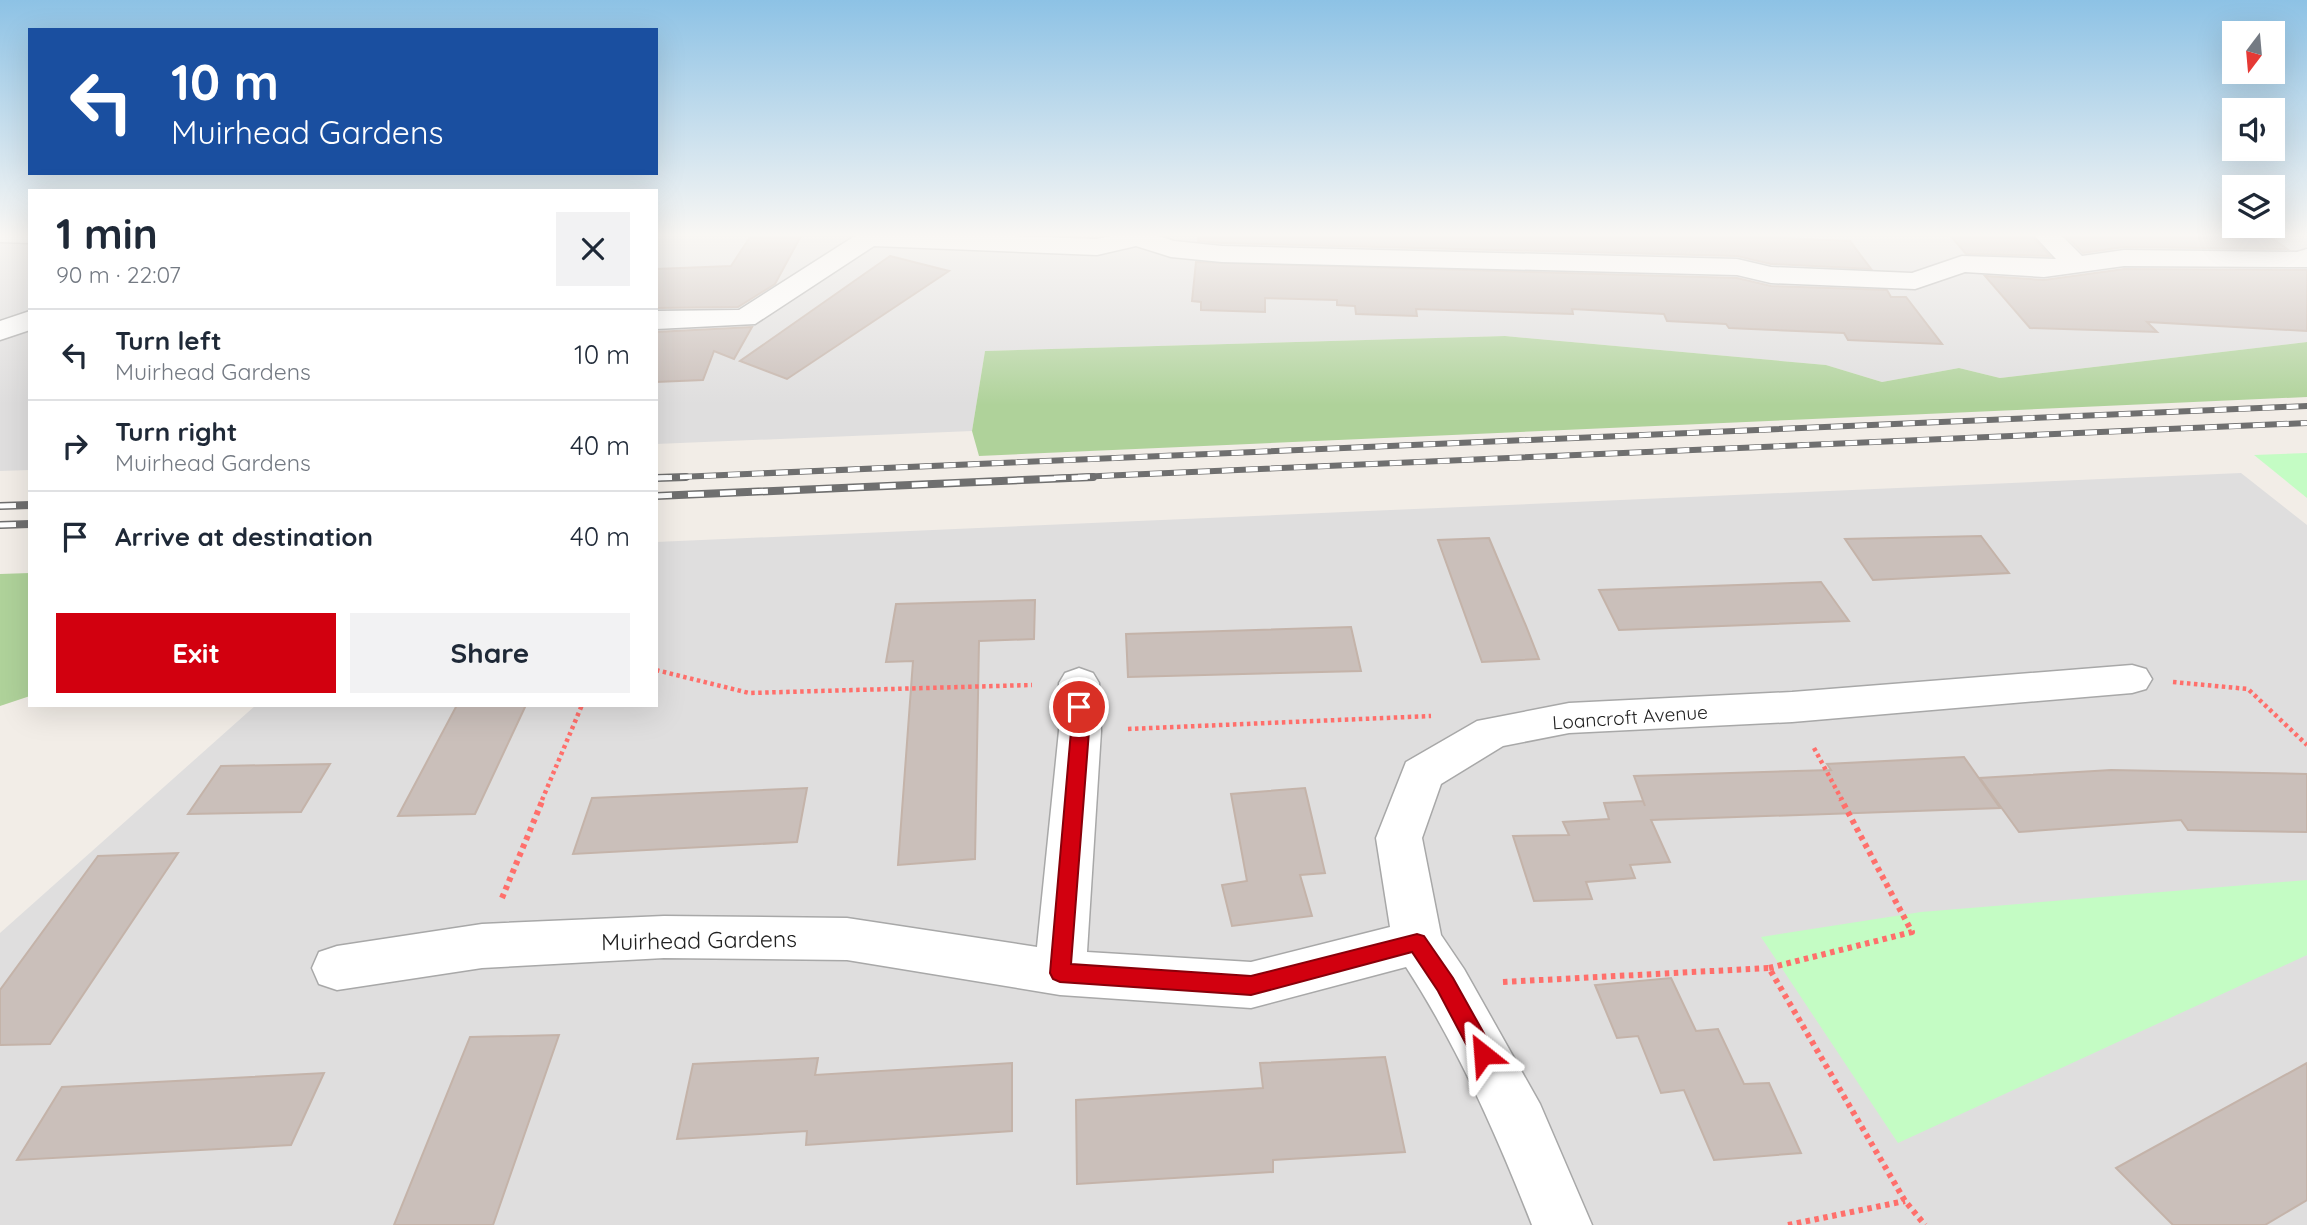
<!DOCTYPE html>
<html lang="en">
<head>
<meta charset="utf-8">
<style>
	:root { --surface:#fff; --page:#f2f2f3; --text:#1f2937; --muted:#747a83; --line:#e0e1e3; --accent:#d2000f }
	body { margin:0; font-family:Quicksand,sans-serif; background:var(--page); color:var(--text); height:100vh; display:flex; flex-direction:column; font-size:26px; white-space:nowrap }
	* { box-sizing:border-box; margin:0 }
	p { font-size:23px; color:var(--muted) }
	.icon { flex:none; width:38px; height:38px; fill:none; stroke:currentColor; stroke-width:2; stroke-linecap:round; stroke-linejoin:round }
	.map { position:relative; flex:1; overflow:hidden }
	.side { position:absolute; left:28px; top:189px; width:630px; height:518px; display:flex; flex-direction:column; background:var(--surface); border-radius:0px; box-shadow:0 7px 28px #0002 }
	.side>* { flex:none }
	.banner { position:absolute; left:28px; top:28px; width:630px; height:147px; border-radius:0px; box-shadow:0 7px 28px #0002; background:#1a4fa0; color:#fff; overflow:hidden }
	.needle { width:46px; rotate:196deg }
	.tools { position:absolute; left:2222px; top:21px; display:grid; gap:14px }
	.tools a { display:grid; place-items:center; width:63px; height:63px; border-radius:0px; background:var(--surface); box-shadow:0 7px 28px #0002; font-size:35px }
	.pin { position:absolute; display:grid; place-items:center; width:60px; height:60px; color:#fff; margin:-30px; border:4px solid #fff; border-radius:50%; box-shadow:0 2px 7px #0007 }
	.me { position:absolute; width:77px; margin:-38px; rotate:332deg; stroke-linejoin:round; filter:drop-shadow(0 0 5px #0008) }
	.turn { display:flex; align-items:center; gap:24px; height:147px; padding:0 28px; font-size:32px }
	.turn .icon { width:91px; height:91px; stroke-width:2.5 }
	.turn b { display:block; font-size:49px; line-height:60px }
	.round { display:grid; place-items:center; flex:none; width:74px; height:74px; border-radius:0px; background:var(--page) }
	.overview { display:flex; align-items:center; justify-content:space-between; height:119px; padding:0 28px }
	h1 { font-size:42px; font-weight:800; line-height:52px }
	.cta { display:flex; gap:14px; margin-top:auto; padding:14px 28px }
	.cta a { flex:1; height:80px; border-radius:0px; background:var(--accent); color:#fff; font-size:28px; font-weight:800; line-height:80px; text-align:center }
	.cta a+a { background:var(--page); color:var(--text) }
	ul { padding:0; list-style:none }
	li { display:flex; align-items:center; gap:21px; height:91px; padding:0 28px; border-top:2px solid var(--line) }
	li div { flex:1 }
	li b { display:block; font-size:26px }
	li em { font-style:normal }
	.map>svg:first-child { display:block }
</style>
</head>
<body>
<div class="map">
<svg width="2307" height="1225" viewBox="0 0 2307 1225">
	<rect width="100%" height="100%" fill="#f2ede7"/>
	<g fill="#dfdede">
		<path d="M0,234h30v236l-30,1z"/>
		<path d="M656,234h362l1,14 115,-2 16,-12h1157v108l-307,36 -41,-10 -77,14 -56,-17 -321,-29 -520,15 -13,80 -316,13z"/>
		<path d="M2241,473l66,52v700h-2307v-292l256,-228h400v-163z"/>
	</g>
	<g fill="#afd29a">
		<path d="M1505,336l321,29 56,17 77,-14 41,10 307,-36v55l-1328,59 -7,-25 13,-80z"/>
		<path d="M30,573v123l-30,10v-132z"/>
	</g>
	<g fill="#c4fcc4">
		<path d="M2307,453v45l-53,-43z"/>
		<path d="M2307,880v75l-409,188 -137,-206 160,-25z"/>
	</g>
	<g fill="#cabfba" stroke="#c4b3a9" stroke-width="2">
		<path d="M752,234h50l-27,50 -37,23 -82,1v-39l75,-3z"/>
		<path d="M1199,234h496l155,7 21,28 -100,-5 -34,-8 -515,-13 -24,-2z"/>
		<path d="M1949,234h81l20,22 -84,-2z"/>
		<path d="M2064,234h202l21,15 -163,-2 -41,6z"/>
		<path d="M890,256l59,15 -162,108 -47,-18z"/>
		<path d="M1196,262l541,16 34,8 116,4 4,7h15l36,47 -94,-4 -4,-7 -115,-5 -3,-4 -59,-3 -3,-7 -92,-5 1,5 -157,-5 1,7 -61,-2 -1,-8 -18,-1v-5l-72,-2v14l-64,-2v-8l-9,-1z"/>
		<path d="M2124,269l183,1v61l-160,-9 10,10 -127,-4 -45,-52 59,4z"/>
		<path d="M752,327l-18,32 -20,-8 -11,29 -47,2v-50z"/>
		<path d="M1981,536l28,37 -136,7 -28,-41z"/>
		<path d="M1489,538l37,88 13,33 -57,3 -44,-122z"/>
		<path d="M1821,582l28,39 -230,9 -20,-40z"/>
		<path d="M1035,600l-1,39 -55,2 -4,218 -77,6 15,-204 -27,1 10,-58z"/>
		<path d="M1351,627l10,44 -233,6 -2,-43z"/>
		<path d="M457,705h69l-51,109 -77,2z"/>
		<path d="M1964,757l36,51 -349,12 19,42 -40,3 5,13 -49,4 6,17 -58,2 -21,-65 56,-1 -6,-13 46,-3 -5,-16 39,-2 2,5 -11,-30 197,-6 -4,-6z"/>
		<path d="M330,764l-29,48 -113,2 33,-48z"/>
		<path d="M2111,770l196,4v58l-119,-2 -7,-10 -162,12 -39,-54z"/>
		<path d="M807,788l-10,54 -224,12 19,-56z"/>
		<path d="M1305,788l20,85 -25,2 12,41 -80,10 -10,-41 25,-4 -16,-87z"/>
		<path d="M178,853l-128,191 -50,1v-55l98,-134z"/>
		<path d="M1671,978l25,53 22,-2 26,55 25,-1 32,70 -87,7 -30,-70 -23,3 -23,-57 -21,2 -22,-53z"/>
		<path d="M559,1035l-66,190h-99l76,-188z"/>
		<path d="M1385,1057l20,95 -132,8v12l-196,12 -1,-84 187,-12 -3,-25z"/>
		<path d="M818,1058l-3,17 197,-12v68l-206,14 1,-14 -130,8 16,-75z"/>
		<path d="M2307,1063v137l-42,25h-92l-57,-57z"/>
		<path d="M324,1073l-33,72 -274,15 45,-73z"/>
	</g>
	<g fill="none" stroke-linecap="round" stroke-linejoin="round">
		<g stroke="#a8a8a8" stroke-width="3">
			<g id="minor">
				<path d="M0,234h30v9l-30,-1z"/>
				<path d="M858,234h106l133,5 22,-5h33l22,7 48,5 515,13 34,8 141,6 50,-17 94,3 -23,-25h27l22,22 42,-6 173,2 10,-3v18l-183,-1 -80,11 -79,-5 -50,17 -144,-6 -34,-8 -515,-13 -51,-5 -35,-11 -39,9 -223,-9 -119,78 -99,5v-18l83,-1z"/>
				<path d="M30,311v19l-30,10v-19z"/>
				<path d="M2132,665l14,4 6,10 -6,10 -14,4 -340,29 -223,11 -66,13 -62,38 -19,54 19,97 23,34 76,135 52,121h-60c-35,-89 -74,-178 -126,-258l-155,41 -191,-13 -213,-35 -183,-2 -182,10 -145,22 -18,-6 -7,-16 7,-16 18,-6 145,-22 182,-8 183,2 190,29 22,-216v-48l6,-10 14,-5 14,5 6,10 2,48 -14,221 164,10 139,-35 -14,-89 30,-76 71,-41 92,-18 223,-11z"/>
			</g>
		</g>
		<g stroke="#ff6f6b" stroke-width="4.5" stroke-dasharray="3.5 3.5" stroke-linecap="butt">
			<path d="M656,670l93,23 283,-8"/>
			<path d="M2173,682l75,7 59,56"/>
			<path d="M1128,729l303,-13"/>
			<path d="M1814,748l28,52"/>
			<path d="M542,800l40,-95"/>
		</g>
		<g stroke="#ff6f6b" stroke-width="6" stroke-dasharray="4.5 4.5" stroke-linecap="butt">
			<path d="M502,898l41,-99"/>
			<path d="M1769,968l143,-36 -71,-133"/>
			<path d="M1503,982l266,-14 136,233 20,24"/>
			<path d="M1788,1225l117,-24"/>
		</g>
		<use href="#minor" fill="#fff" fill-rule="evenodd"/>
		<g stroke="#6f6f6f" stroke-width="6">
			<g id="rail-far1">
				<path d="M656,478l1651,-72"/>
				<path d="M1054,478l1253,-55"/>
			</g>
		</g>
		<g stroke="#6f6f6f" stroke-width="8">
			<g id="rail">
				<path d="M656,478l30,-1"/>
				<path d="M656,496l437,-19"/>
				<path d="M0,506l30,-1"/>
				<path d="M0,525l30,-1"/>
			</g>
		</g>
		<use href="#rail-far1" stroke="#fff" stroke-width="4.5" stroke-dasharray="12" stroke-linecap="butt"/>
		<use href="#rail" stroke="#fff" stroke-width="5" stroke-dasharray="16" stroke-linecap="butt"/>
	</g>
	<linearGradient id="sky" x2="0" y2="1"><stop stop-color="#8dc2e5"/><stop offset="0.58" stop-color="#f9f7f4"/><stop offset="1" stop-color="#f9f7f4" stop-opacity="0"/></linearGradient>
	<rect width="2307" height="405" fill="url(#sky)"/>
	<path fill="#d2000f" stroke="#88000a" stroke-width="2" d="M1079,701l9,6 1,24 -18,233 180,12 166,-42 7,2 29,42 38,68 3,8 -3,7 -8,3 -8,-3 -37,-70 -26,-39 -161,43 -191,-13 -7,-3 -3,-6 21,-242v-24z"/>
	<g text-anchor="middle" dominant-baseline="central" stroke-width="7" stroke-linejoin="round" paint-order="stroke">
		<g font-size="19" fill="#212121" stroke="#fff">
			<text transform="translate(1630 717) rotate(-4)">Loancroft Avenue</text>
		</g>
		<g font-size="23" fill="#212121" stroke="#fff">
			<text transform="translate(699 940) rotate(-1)">Muirhead Gardens</text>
		</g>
	</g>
</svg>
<div class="tools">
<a><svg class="needle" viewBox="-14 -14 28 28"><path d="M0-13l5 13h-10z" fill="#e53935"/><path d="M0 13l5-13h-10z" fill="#747a83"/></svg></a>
<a><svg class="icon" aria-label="sound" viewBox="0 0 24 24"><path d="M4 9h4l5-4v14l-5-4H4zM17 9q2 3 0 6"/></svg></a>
<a><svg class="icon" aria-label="layers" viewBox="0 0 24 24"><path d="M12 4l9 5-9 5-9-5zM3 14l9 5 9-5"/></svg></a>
</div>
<div class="pin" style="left:1079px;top:707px;background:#d93025"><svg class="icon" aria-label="arrive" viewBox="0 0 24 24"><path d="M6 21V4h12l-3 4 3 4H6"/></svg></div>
<svg class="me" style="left:1483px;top:1054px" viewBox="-20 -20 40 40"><path d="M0-17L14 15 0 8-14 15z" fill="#d2000f" stroke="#fff" stroke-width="4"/></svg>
<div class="banner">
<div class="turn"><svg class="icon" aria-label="left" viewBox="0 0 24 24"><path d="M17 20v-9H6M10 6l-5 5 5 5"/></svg><div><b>10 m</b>Muirhead Gardens</div></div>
</div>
<section class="side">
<div class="overview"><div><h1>1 min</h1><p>90 m · 22:07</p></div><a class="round"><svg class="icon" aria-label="close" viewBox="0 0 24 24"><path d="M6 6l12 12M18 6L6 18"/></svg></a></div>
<ul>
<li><svg class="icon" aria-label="left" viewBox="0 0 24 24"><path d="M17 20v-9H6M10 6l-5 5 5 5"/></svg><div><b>Turn left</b><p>Muirhead Gardens</p></div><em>10 m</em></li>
<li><svg class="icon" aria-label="right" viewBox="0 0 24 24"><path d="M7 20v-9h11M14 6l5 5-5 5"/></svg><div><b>Turn right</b><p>Muirhead Gardens</p></div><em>40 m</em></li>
<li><svg class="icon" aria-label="arrive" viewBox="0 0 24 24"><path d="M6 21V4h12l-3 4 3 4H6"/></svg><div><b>Arrive at destination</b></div><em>40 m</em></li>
</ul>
<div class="cta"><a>Exit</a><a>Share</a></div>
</section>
</div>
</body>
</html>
